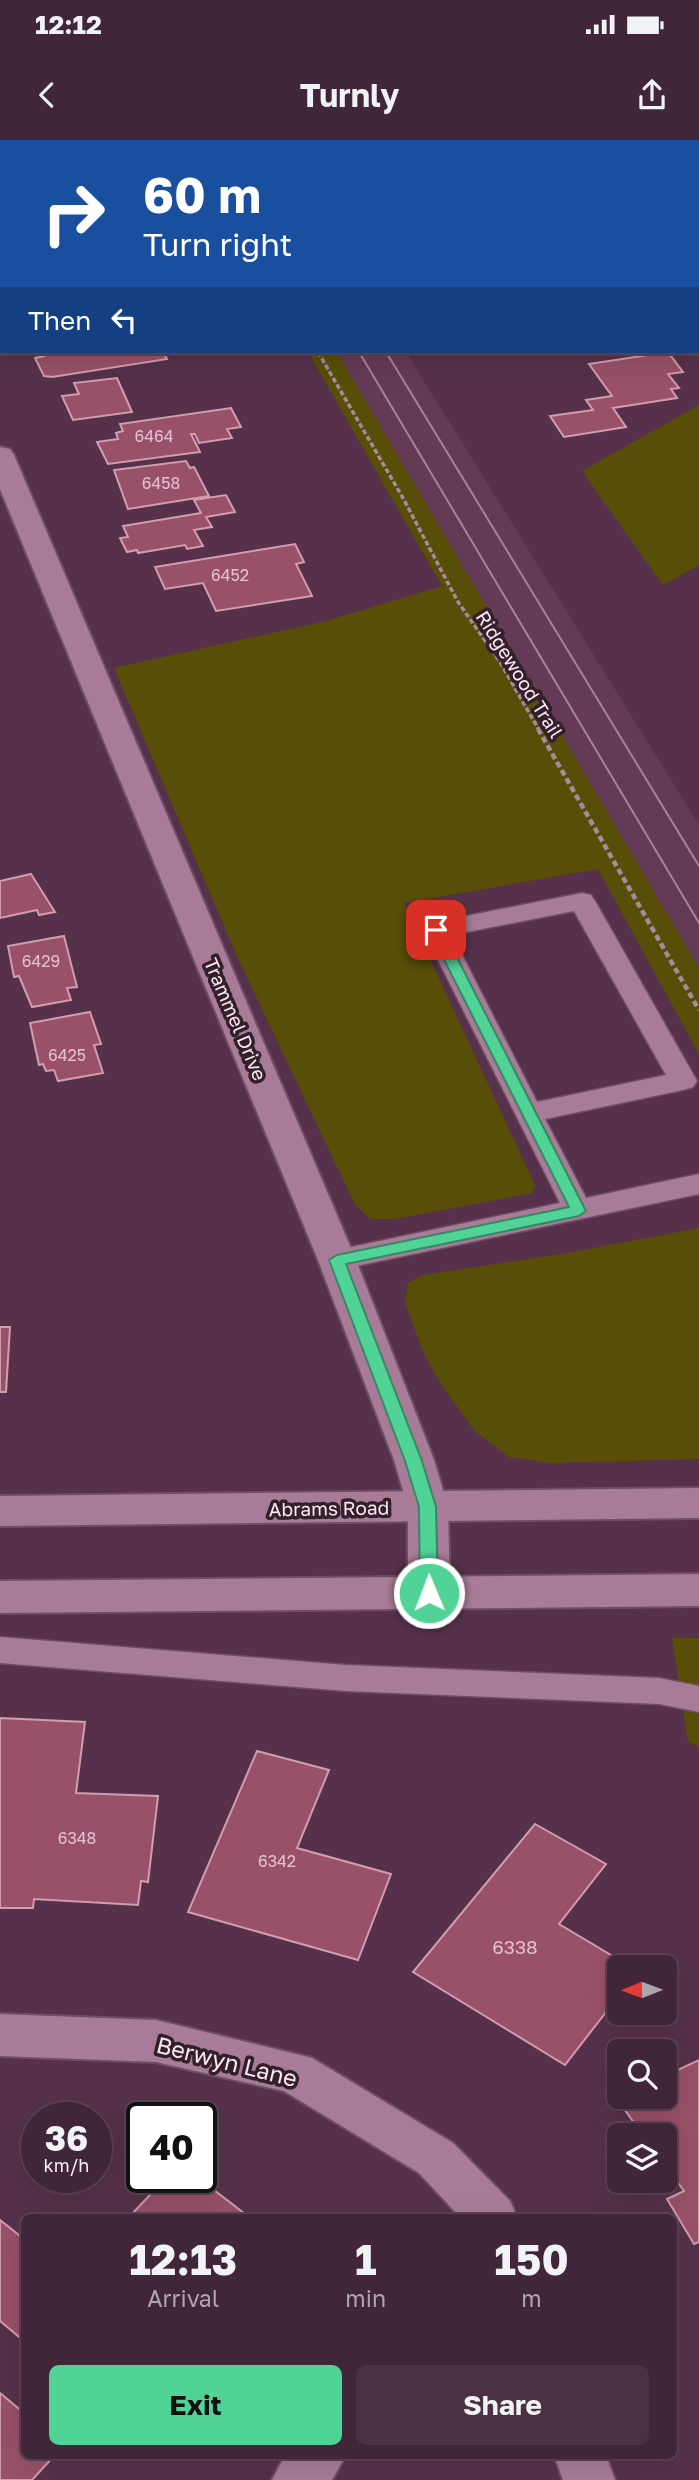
<!DOCTYPE html>
<html lang="en">
<head>
<meta charset="utf-8">
<style>
	:root { --surface:#412538; --page:#4c3143; --text:#f1f3f6; --muted:#aea5ae; --line:#5a4253; --accent:#51d398 }
	body { margin:0; font-family:"Golos Text",sans-serif; background:var(--page); color:var(--text); height:100vh; display:flex; flex-direction:column; font-size:26px; white-space:nowrap }
	* { box-sizing:border-box; margin:0 }
	p { font-size:23px; color:var(--muted) }
	.icon { flex:none; width:38px; height:38px; fill:none; stroke:currentColor; stroke-width:2; stroke-linecap:round; stroke-linejoin:round }
	.map { position:relative; flex:1; overflow:hidden }
	.side { position:absolute; left:21px; top:2074px; width:656px; height:245px; display:flex; flex-direction:column; background:var(--surface); border-radius:10px; box-shadow:0 7px 28px #0002,0 0 0 2px var(--line) }
	.side>* { flex:none }
	.guide { position:absolute; left:0px; top:0px; width:700px; height:214px; box-shadow:0 7px 28px #0002,0 0 0 2px var(--line); background:#1a4fa0; color:#fff; overflow:hidden }
	.needle { width:46px; rotate:269deg }
	.controls { position:absolute; left:607px; top:1815px; display:grid; gap:14px }
	.controls a { display:grid; place-items:center; width:70px; height:70px; border-radius:10px; background:var(--surface); box-shadow:0 7px 28px #0002,0 0 0 2px var(--line); font-size:35px }
	.speed { position:absolute; left:21px; top:1962px; display:flex; gap:14px; font-size:35px; font-weight:700; text-align:center }
	.speed>* { display:grid; place-content:center; width:91px; height:91px; border-radius:50%; background:var(--surface); box-shadow:0 7px 28px #0002,0 0 0 2px var(--line); line-height:1 }
	.speed small { font-size:18px; font-weight:400 }
	.speed .limit { border:4px solid #111; border-radius:10px; background:#fff; color:#111 }
	.pin { position:absolute; display:grid; place-items:center; width:60px; height:60px; color:#fff; margin:-30px; border-radius:14px; box-shadow:0 4px 10px #0006 }
	.me { position:absolute; width:77px; margin:-38px; rotate:359deg; stroke-linejoin:round; filter:drop-shadow(0 0 5px #0008) }
	.turn { display:flex; align-items:center; gap:24px; height:147px; padding:0 28px; font-size:32px }
	.turn .icon { width:91px; height:91px; stroke-width:2.5 }
	.turn b { display:block; font-size:49px; line-height:60px }
	.then { display:flex; align-items:center; height:66px; padding:0 28px; background:#0003; gap:14px; font-size:26px }
	.eta { display:flex; justify-content:space-evenly; align-items:center; height:119px; text-align:center }
	.eta b { font-size:42px; font-weight:700; line-height:49px }
	.primary-button { display:flex; gap:14px; margin-top:auto; padding:14px 28px }
	.primary-button a { flex:1; height:80px; border-radius:10px; background:var(--accent); color:#111; font-size:28px; font-weight:700; line-height:80px; text-align:center }
	.primary-button a+a { background:var(--page); color:var(--text) }
	.status { display:flex; justify-content:space-between; align-items:center; height:49px; padding:0 35px; background:var(--surface); direction:ltr }
	.status svg { height:19px; fill:currentColor }
	header { display:flex; justify-content:space-between; align-items:center; height:91px; padding:0 28px; background:var(--surface); font-size:32px; font-weight:700 }
	.map>svg:first-child { display:block }
</style>
</head>
<body>
<div class="status"><b>12:12</b><svg viewBox="0 0 49 12"><path d="M0 12V9h3v3zM5 12V6h3v6zM10 12V3h3v9zM15 12V0h3v12zM26 1h20v11H26zM47 4h2v5h-2z"/></svg></div>
<header><svg class="icon" aria-label="back" viewBox="0 0 24 24"><path d="M15 5l-7 7 7 7"/></svg>Turnly<svg class="icon" aria-label="share" viewBox="0 0 24 24"><path d="M12 15V3M7 8l5-5 5 5M5 13v7h14v-7"/></svg></header>
<div class="map">
<svg width="699" height="2340" viewBox="0 0 699 2340">
	<rect width="100%" height="100%" fill="#57314b"/>
	<path fill="#653a57" d="M337,212h69l293,473v143z"/>
	<g fill="#584e07">
		<path d="M308,212h29l362,616v86l-101,-185 -194,34 131,282 -3,8 -137,26h-25l-15,-14 -119,-251 -122,-286 212,-47 116,-35z"/>
		<path d="M699,265v160l-36,20 -81,-114z"/>
		<path d="M699,1088v231l-149,4 -41,-6 -35,-27 -31,-43 -19,-33 -19,-51 3,-20 15,-8 144,-22z"/>
		<path d="M672,1498h27v109l-11,-6z"/>
	</g>
	<g fill="#985168" stroke="#d29dac" stroke-width="2">
		<path d="M41,212h122l4,7 -115,18 -8,-1 -9,-18 9,-2z"/>
		<path d="M668,212l15,20 -15,2 11,14 -8,1 6,9 -64,10 13,19 -62,10 -14,-21 43,-6 -7,-10 26,-4 -23,-32z"/>
		<path d="M117,238l15,34 -59,8 -11,-24 17,-2 -5,-11z"/>
		<path d="M231,268l10,19 -14,2 5,9 -33,5 -4,-9h-4l9,18 -92,12 -11,-22 21,-3 -2,-6 7,-2 -3,-7z"/>
		<path d="M186,321l4,7 4,-1 15,29 -81,13 -14,-39z"/>
		<path d="M226,355l9,17 -29,5 6,10 -18,3 9,16 -16,3 -2,-4 -47,8 -1,-3 -10,2 -7,-14 8,-1 -5,-11 78,-13 -7,-13z"/>
		<path d="M295,404l9,18 -8,2 16,32 -96,15 -13,-28 -38,6 -10,-22z"/>
		<path d="M31,734l24,38 -16,3 -2,-5 -37,8v-37z"/>
		<path d="M64,796l13,51 -10,1 4,12 -39,7 -13,-31 -5,1 -6,-31z"/>
		<path d="M90,872l11,32 -7,1 9,28 -45,8 -4,-11 -8,1 -3,-7 -4,1 -9,-42z"/>
		<path d="M0,1187h10l-4,65h-6z"/>
		<path d="M0,1578l85,4 -9,71 82,3 -10,86 -7,-1 -3,24 -104,-6 -1,9h-33z"/>
		<path d="M257,1611l72,19 -32,78 94,26 -33,86 -170,-48z"/>
		<path d="M535,1684l71,40 -47,60 72,43h-11v27l-55,71 -152,-93z"/>
		<path d="M699,1920v182l-5,2 -27,-45 17,-8 -19,-26v-30h-22l-27,-37 49,-2v-20z"/>
		<path d="M167,2037h30l52,40h-120z"/>
		<path d="M0,2080l24,19v102l-24,-20z"/>
		<path d="M0,2253l24,20v42h31l-23,25h-32z"/>
	</g>
	<g fill="none" stroke-linecap="round" stroke-linejoin="round">
		<g stroke="#6e4e63" stroke-width="3">
			<g id="service">
				<path d="M582,753l9,2 4,6 102,180 -4,6 -10,3 -138,29 41,79 113,-24v20l-362,76 -10,-3 -5,-7 5,-7 10,-3 223,-47 -137,-273 4,-6 9,-2zM574,771l92,164 -129,27 -85,-167z"/>
				<path d="M0,1497l346,28 313,13 40,8v26l-40,-8 -313,-13 -346,-28z"/>
			</g>
		</g>
		<g stroke="#6e4e63" stroke-width="4">
			<g id="minor">
				<path d="M598,0h24l1,2h-24z"/>
				<rect x="0" y="92" width="2" height="16"/>
				<path d="M698,106l1,1v16h-1z"/>
				<path d="M0,1874l156,6 156,38 141,85 57,58 7,16h-57l-41,-44 -135,-82 -128,-29 -156,-6z"/>
				<path d="M285,2315h61l-14,25h-60z"/>
				<path d="M554,2315h52l9,25h-52z"/>
			</g>
		</g>
		<g stroke="#6e4e63" stroke-width="4">
			<path id="tertiary" d="M0,307l10,2 4,6 342,805 78,200 14,47 2,86 -6,11 -15,5 -15,-5 -6,-11v-86l-14,-47 -76,-200 -318,-771z"/>
		</g>
		<g stroke="#6e4e63" stroke-width="4">
			<g id="secondary">
				<path d="M699,1348v30l-699,8v-30z"/>
				<path d="M699,1434v32l-699,7v-32z"/>
			</g>
		</g>
		<path stroke="#a8899e" stroke-width="3.5" stroke-dasharray="5 2.5" stroke-linecap="butt" d="M318,212l85,146 55,104 42,60 39,68"/>
		<path stroke="#a8899e" stroke-width="4.5" stroke-dasharray="6 3.5" stroke-linecap="butt" d="M538,589l161,281"/>
		<use href="#service" fill="#a87c98" fill-rule="evenodd"/>
		<use href="#minor" fill="#a87c98" fill-rule="evenodd"/>
		<use href="#tertiary" fill="#a87c98" fill-rule="evenodd"/>
		<use href="#secondary" fill="#a87c98" fill-rule="evenodd"/>
		<g stroke="#a48499" stroke-width="2">
			<path d="M359,212l340,571"/>
			<path d="M386,212l313,514"/>
		</g>
	</g>
	<path fill="#51d398" stroke="#358963" stroke-width="2" d="M436,786l7,4 143,281 -7,5 -233,48 76,197 14,46 2,86 -3,5h-12l-3,-5 -1,-86 -14,-46 -76,-201 8,-5 232,-48 -140,-277z"/>
	<g text-anchor="middle" dominant-baseline="central" stroke-width="7" stroke-linejoin="round" paint-order="stroke">
		<g font-size="16" fill="#e4c1d2">
			<text x="154" y="296">6464</text>
			<text x="161" y="343">6458</text>
			<text x="230" y="435">6452</text>
			<text x="41" y="821">6429</text>
			<text x="67" y="915">6425</text>
			<text x="77" y="1698">6348</text>
			<text x="277" y="1721">6342</text>
		</g>
		<g font-size="19" fill="#fee6f5" stroke="#32202b">
			<text transform="translate(520 534) rotate(58)">Ridgewood Trail</text>
			<text transform="translate(236 879) rotate(67)">Trammel Drive</text>
			<text transform="translate(329 1368) rotate(-1)">Abrams Road</text>
		</g>
		<g font-size="19" fill="#e4c1d2">
			<text x="515" y="1806">6338</text>
		</g>
		<g font-size="23" fill="#fee6f5" stroke="#32202b">
			<text transform="translate(227 1921) rotate(14)">Berwyn Lane</text>
		</g>
	</g>
</svg>
<div class="controls">
<a><svg class="needle" viewBox="-14 -14 28 28"><path d="M0-13l5 13h-10z" fill="#e53935"/><path d="M0 13l5-13h-10z" fill="#aea5ae"/></svg></a>
<a><svg class="icon" aria-label="search" viewBox="0 0 24 24"><circle cx="10" cy="10" r="6"/><path d="M15 15l6 6"/></svg></a>
<a><svg class="icon" aria-label="layers" viewBox="0 0 24 24"><path d="M12 4l9 5-9 5-9-5zM3 14l9 5 9-5"/></svg></a>
</div>
<div class="speed"><div>36<small>km/h</small></div><div class="limit">40</div></div>
<div class="pin" style="left:436px;top:790px;background:#d93025"><svg class="icon" aria-label="arrive" viewBox="0 0 24 24"><path d="M6 21V4h12l-3 4 3 4H6"/></svg></div>
<svg class="me" style="left:429px;top:1453px" viewBox="-20 -20 40 40"><circle r="17" fill="#51d398" stroke="#fff" stroke-width="3"/><path d="M0-11L8 9 0 5-8 9z" fill="#fff"/></svg>
<div class="guide">
<div class="turn"><svg class="icon" aria-label="right" viewBox="0 0 24 24"><path d="M7 20v-9h11M14 6l5 5-5 5"/></svg><div><b>60 m</b>Turn right</div></div>
<div class="then">Then<svg class="icon" aria-label="left" viewBox="0 0 24 24"><path d="M17 20v-9H6M10 6l-5 5 5 5"/></svg></div>
</div>
<section class="side">
<div class="eta">
<div><b>12:13</b><p>Arrival</p></div>
<div><b>1</b><p>min</p></div>
<div><b>150</b><p>m</p></div>
</div>
<div class="primary-button"><a>Exit</a><a>Share</a></div>
</section>
</div>
</body>
</html>
